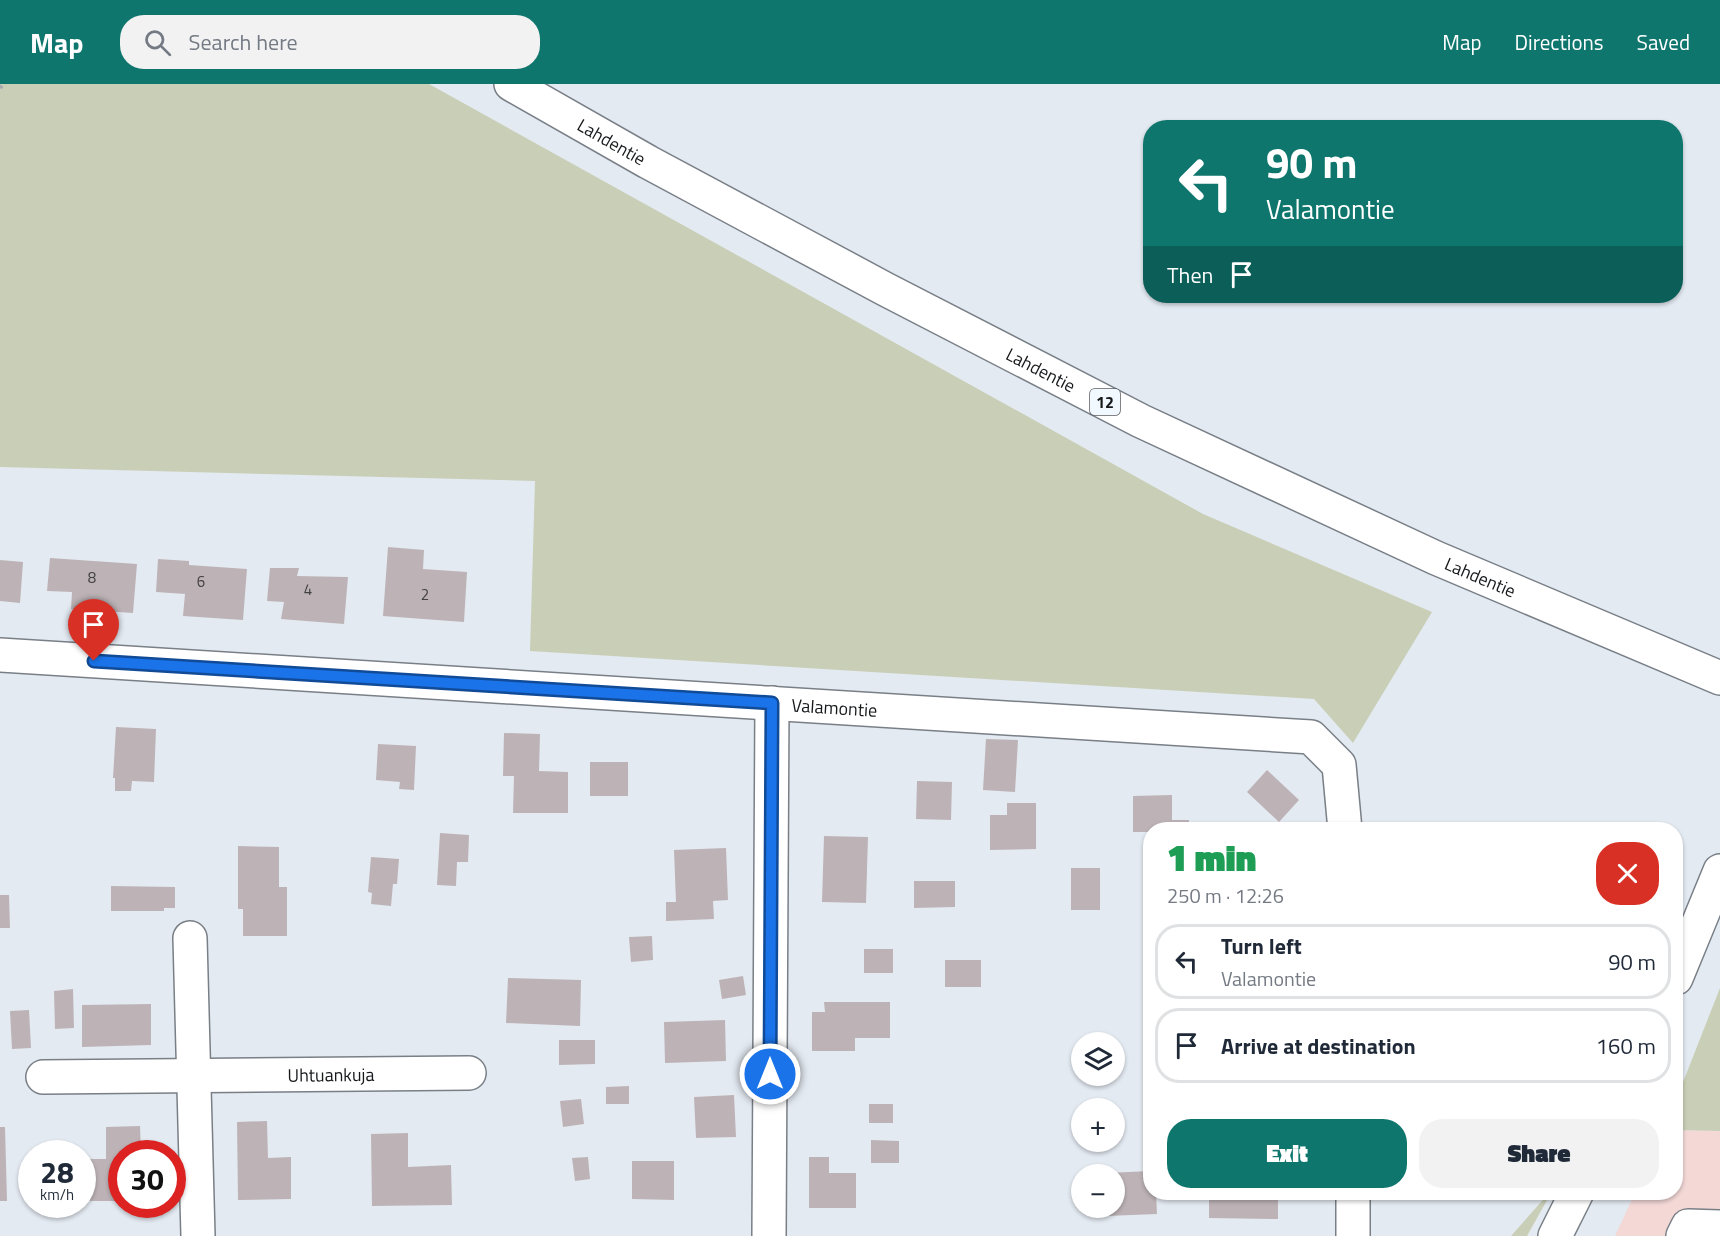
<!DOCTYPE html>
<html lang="en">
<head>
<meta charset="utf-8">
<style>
	:root { --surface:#fff; --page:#f2f2f3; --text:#1f2937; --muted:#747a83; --line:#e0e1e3; --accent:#0f766e }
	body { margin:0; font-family:"Titillium Web",sans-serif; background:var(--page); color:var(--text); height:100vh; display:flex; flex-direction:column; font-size:22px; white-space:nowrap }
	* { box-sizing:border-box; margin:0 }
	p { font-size:20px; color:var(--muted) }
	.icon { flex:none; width:33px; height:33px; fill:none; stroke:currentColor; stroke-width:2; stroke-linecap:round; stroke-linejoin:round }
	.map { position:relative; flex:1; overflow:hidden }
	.details { position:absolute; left:1143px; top:738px; width:540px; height:378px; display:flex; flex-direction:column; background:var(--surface); border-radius:24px; box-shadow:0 2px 4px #0004 }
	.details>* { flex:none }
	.guide { position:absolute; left:1143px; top:36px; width:540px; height:183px; border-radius:24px; box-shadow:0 2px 4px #0004; background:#0f766e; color:#fff; overflow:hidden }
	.buttons { position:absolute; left:1071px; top:948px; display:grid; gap:12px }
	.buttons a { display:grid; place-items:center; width:54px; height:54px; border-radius:50%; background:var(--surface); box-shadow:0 2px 4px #0004; font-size:30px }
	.speed { position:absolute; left:18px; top:1056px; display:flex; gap:12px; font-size:30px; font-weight:700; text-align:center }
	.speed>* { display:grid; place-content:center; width:78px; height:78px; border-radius:50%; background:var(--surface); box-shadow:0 2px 4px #0004; line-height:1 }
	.speed small { font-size:15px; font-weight:400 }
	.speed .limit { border:9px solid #d22; background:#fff; color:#111 }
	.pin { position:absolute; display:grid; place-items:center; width:51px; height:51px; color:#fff; margin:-62px -26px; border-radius:50% 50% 50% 0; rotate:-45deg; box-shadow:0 0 6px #0007 }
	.pin .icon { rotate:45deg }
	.me { position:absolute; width:66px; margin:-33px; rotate:0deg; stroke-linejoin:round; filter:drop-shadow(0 0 4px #0008) }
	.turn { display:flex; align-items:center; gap:21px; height:126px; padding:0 24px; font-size:27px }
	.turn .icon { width:78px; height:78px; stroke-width:2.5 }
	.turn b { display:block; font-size:42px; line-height:51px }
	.then { display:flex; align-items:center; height:57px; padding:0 24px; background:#0003; gap:12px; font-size:22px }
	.round { display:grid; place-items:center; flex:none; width:63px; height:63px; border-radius:24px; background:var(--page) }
	.overview { display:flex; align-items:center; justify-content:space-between; height:102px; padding:0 24px }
	h1 { font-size:36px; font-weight:800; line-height:45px; color:#1e9e55 }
	.cta { display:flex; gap:12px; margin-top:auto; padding:12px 24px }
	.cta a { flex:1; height:69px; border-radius:24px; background:var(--accent); color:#fff; font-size:24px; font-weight:800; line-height:69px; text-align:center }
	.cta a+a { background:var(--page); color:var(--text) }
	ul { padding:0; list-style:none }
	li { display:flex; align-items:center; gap:18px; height:75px; margin:0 12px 9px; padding:0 12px; border:3px solid var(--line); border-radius:24px }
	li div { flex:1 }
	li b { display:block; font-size:22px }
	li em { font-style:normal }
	header { display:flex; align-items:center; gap:36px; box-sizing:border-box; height:84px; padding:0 30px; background:var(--accent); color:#fff }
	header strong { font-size:28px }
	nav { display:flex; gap:33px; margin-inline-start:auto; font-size:21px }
	.search { width:420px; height:54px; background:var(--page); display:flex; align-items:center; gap:15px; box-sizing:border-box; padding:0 21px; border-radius:24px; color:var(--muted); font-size:22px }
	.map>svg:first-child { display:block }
</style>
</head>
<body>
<header>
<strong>Map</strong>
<div class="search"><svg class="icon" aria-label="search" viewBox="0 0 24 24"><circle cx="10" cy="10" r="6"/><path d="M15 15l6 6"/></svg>Search here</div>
<nav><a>Map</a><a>Directions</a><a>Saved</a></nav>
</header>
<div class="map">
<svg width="1720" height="1152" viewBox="0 0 1720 1152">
	<rect width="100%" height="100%" fill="#e4eaf2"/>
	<path fill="#f3d8d6" d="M1676,1046l44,1v105h-105l20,-43 41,-1z"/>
	<g fill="#c9cfb6">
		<path d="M0,0h429l774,430 229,98 -79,131 -39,-44 -784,-48 5,-170 -535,-14z"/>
		<path d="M1720,904v143l-44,-1v-30z"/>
		<path d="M1549,1109h2l-24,43h-16z"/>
	</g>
	<g fill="#bdb3b6">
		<path d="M388,463l36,3 -1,19 44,3 -3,50 -81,-6z"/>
		<path d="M50,474l87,6 -4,49 -62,-4 1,-17 -25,-1z"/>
		<path d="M158,475l31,2v4l58,4 -4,51 -60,-4 2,-22 -29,-2z"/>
		<path d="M0,476l23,2 -3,41 -20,-2z"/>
		<path d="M270,484h29l-2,8 51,1 -4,47 -63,-5 3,-17 -17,-1z"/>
		<path d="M116,643l40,2 -2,53 -22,-1 -1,10h-16v-13h-2z"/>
		<path d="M504,649l36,1 -1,37 29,1v41h-55l1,-37h-11z"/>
		<path d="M986,655l32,1 -3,52 -32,-2z"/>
		<path d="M378,660l38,2 -2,44 -15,-1 1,-7 -24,-2z"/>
		<rect x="590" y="678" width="38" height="34"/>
		<path d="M1267,686l32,30 -20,22 -32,-30z"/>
		<path d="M917,697l35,1 -1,38 -35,-1z"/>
		<path d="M1172,711v25h17v10h-39v2h-17v-36z"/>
		<path d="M1007,719h29v46l-46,1v-35h17z"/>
		<path d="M440,749l29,2 -1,27h-11l-1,24 -19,-1z"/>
		<path d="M824,752l44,1 -2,66 -44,-1z"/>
		<path d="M238,762l41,1v40h8v49h-44v-27h-5z"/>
		<path d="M726,764l2,52 -15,1 1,18 -48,2v-19h10l-2,-52z"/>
		<path d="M371,773l28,2 -2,25h-4l-2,22 -20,-2 1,-11 -4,-1z"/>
		<rect x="1071" y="784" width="29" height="42"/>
		<path d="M914,797h41v26l-41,1z"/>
		<path d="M111,802l64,1v21h-11v3h-53z"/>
		<path d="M0,811h9l1,33h-10z"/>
		<path d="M652,852l1,24 -22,2 -2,-25z"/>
		<rect x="864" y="865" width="29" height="24"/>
		<rect x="945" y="876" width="36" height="27"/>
		<path d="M743,892l3,19 -24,4 -3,-19z"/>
		<path d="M508,894l73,2 -1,46 -74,-3z"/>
		<path d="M73,905l1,39 -19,1 -1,-38z"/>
		<path d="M824,918h66v36h-35v13h-43v-39h13z"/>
		<path d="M151,920v41l-69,2v-42z"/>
		<path d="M29,926l2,38 -19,1 -2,-38z"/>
		<path d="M725,936l1,41 -61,2 -1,-41z"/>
		<path d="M559,956h36v24l-36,1z"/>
		<path d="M629,1002v18h-23v-17z"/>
		<path d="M734,1011l2,42 -40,1 -2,-41z"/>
		<path d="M581,1015l3,25 -21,3 -3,-26z"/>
		<rect x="869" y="1020" width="24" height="19"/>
		<path d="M267,1037l1,37 23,-1v42l-53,1 -1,-78z"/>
		<path d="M140,1042l1,28h-19v47h-34l-1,-42h19v-32z"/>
		<path d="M0,1043h5l2,74h-7z"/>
		<path d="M408,1049v34l43,-2 1,40 -80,1 -1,-72z"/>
		<path d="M871,1056l28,1v22h-28z"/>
		<path d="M588,1073l2,22 -15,2 -3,-23z"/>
		<path d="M809,1073h20v16h27v35h-47z"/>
		<path d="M632,1077h42v39l-42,-1z"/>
		<path d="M1150,1087v21h6l1,22 -50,2v-8h7v-34h-7v-1z"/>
		<path d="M1209,1108h69v27l-69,-1z"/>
	</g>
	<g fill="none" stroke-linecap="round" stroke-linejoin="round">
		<g stroke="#797f86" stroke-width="36">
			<g id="minor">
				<path id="s1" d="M0,571l1311,82 28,28 6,65"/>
				<path d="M190,854l8,298"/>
				<path d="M1676,894l44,-107"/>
				<path id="s2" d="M43,993l426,-4"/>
				<path d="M1353,1108v44"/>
				<path d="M769,1152l3,-533"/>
				<path d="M1555,1152l22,-44"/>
				<path d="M1683,1152l5,-10 32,1"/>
			</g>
		</g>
		<g stroke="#797f86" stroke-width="36">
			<g id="highway">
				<path id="s3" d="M511,0l137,78 237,127 256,132 295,137 284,120"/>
			</g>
		</g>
		<path stroke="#a5aab0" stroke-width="4" stroke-dasharray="3 3" stroke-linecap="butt" d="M0,4l3,-4"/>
		<use href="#minor" stroke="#fff" stroke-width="33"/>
		<use href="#highway" stroke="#fff" stroke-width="33"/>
	</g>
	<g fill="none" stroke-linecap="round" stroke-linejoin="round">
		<g stroke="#114b97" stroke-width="15">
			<path id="route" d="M94,577l678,42 -2,371"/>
		</g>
		<use href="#route" stroke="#1a73e8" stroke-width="10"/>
	</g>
	<g text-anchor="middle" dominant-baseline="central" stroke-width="5" stroke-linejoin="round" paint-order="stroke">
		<g font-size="15" fill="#403f41">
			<text x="92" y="493">8</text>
			<text x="201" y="497">6</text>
			<text x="308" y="505">4</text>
			<text x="425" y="510">2</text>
		</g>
		<rect fill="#f1f8ff" stroke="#585b5f" stroke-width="1.5" x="1090" y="305" width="30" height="26" rx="4.5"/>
		<g font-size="16" font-weight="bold" fill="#16181a">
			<text x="1105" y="318">12</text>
		</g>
		<g font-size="18" fill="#16181a" stroke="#f1f8ff">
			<text stroke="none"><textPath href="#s3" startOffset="116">Lahdentie</textPath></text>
			<text stroke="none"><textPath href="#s3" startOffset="602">Lahdentie</textPath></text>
			<text stroke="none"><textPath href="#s3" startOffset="1088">Lahdentie</textPath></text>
			<text stroke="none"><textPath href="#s1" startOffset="836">Valamontie</textPath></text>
			<text stroke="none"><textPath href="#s2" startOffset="288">Uhtuankuja</textPath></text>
		</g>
	</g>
</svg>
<div class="buttons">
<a><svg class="icon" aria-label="layers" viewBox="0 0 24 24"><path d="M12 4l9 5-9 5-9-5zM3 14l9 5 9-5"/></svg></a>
<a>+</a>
<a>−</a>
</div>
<div class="speed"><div>28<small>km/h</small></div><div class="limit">30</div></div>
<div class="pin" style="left:94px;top:577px;background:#d93025"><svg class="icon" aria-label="arrive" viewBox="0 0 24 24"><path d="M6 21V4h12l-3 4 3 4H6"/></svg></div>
<svg class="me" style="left:770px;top:990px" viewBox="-20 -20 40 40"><circle r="17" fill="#1a73e8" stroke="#fff" stroke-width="3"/><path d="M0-11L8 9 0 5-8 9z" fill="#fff"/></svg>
<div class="guide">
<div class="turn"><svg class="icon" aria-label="left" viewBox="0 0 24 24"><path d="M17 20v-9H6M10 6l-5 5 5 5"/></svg><div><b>90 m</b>Valamontie</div></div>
<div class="then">Then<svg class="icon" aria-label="arrive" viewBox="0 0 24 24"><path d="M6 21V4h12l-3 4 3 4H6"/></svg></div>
</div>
<section class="details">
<div class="overview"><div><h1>1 min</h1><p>250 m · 12:26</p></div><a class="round" style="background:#d93025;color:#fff"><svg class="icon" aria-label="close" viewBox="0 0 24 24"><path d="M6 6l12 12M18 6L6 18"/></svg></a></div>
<ul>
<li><svg class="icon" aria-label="left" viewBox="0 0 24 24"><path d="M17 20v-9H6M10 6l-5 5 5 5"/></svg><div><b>Turn left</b><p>Valamontie</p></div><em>90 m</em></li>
<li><svg class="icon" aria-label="arrive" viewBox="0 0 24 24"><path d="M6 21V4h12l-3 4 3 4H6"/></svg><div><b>Arrive at destination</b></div><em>160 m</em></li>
</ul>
<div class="cta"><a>Exit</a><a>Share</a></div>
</section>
</div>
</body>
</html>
